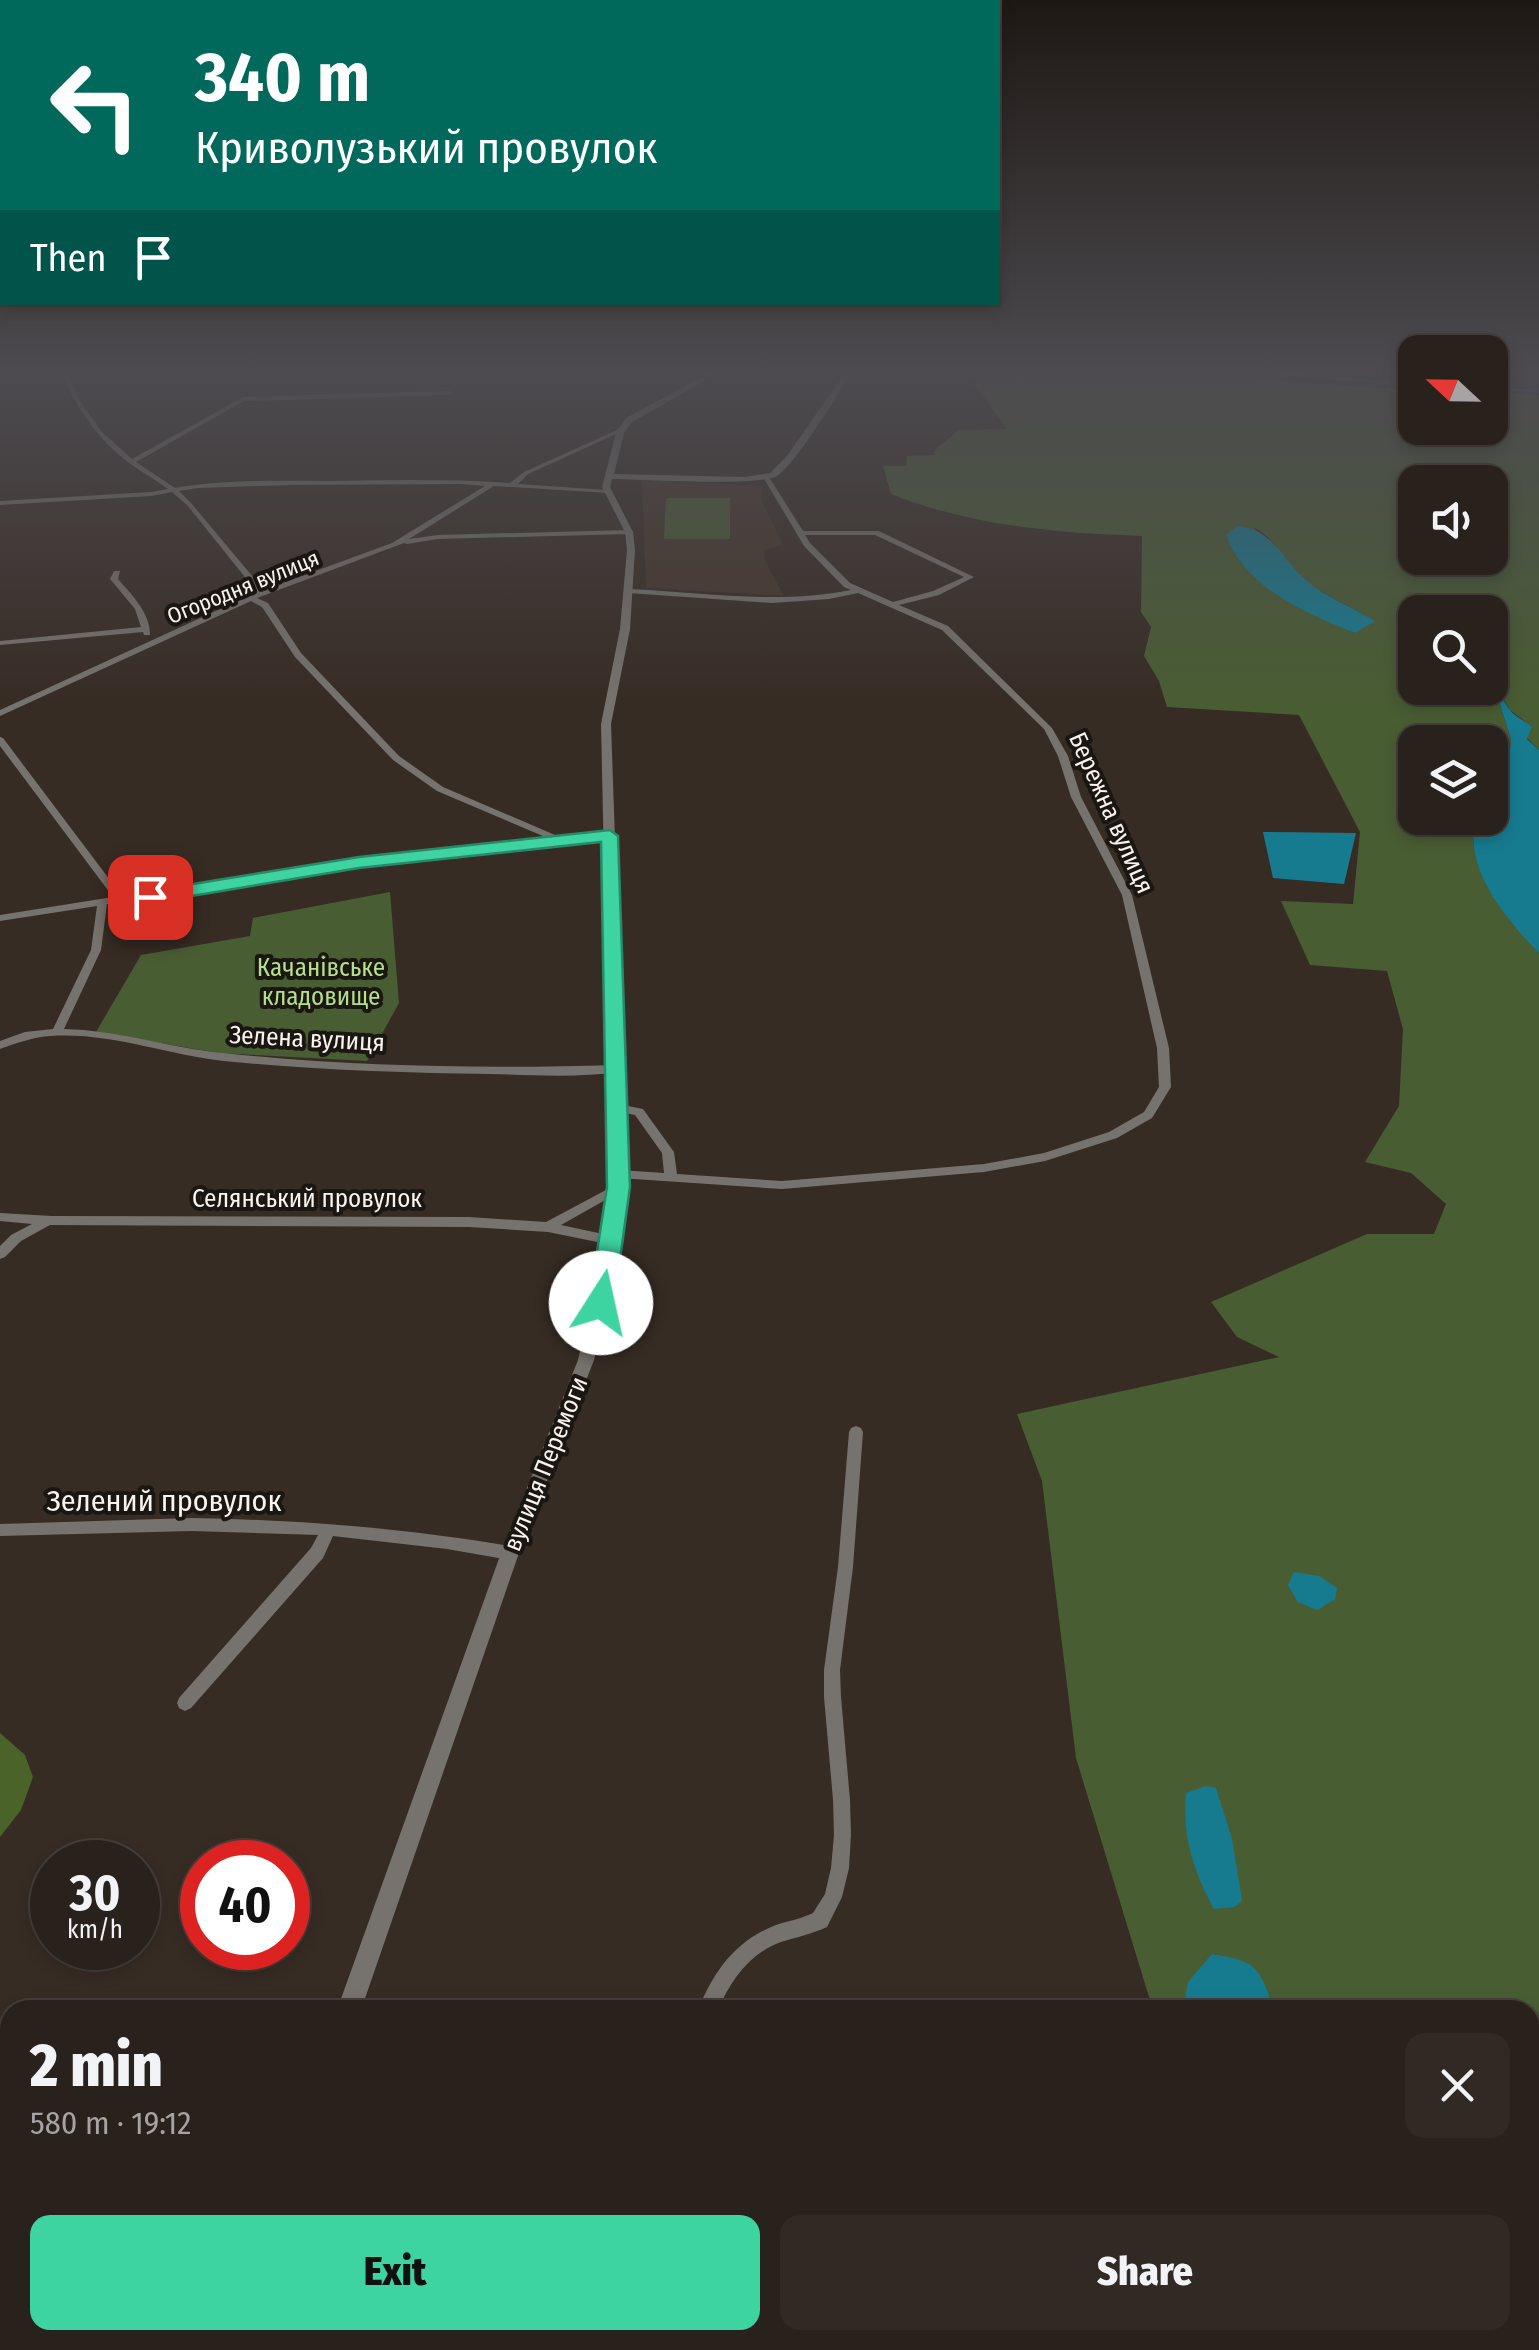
<!DOCTYPE html>
<html lang="en">
<head>
<meta charset="utf-8">
<style>
	:root { --surface:#29211b; --page:#312924; --text:#f1f3f6; --muted:#a5a3a3; --line:#453e3a; --accent:#3ed4a2 }
	body { margin:0; font-family:"Fira Sans Condensed",sans-serif; background:var(--page); color:var(--text); height:100vh; display:flex; flex-direction:column; font-size:38px; white-space:nowrap }
	* { box-sizing:border-box; margin:0 }
	p { font-size:32px; color:var(--muted) }
	.icon { flex:none; width:55px; height:55px; fill:none; stroke:currentColor; stroke-width:2; stroke-linecap:round; stroke-linejoin:round }
	.map { position:relative; flex:1; overflow:hidden }
	.drawer { position:absolute; left:0px; top:2000px; width:1540px; height:350px; display:flex; flex-direction:column; background:var(--surface); border-radius:30px 30px 0 0; box-shadow:0 5px 15px #0003,0 0 0 2px var(--line) }
	.drawer>* { flex:none }
	.top-card { position:absolute; left:0px; top:0px; width:1000px; height:305px; box-shadow:0 5px 15px #0003,0 0 0 2px var(--line); background:#00695c; color:#fff; overflow:hidden }
	.needle { width:65px; rotate:292deg }
	.controls { position:absolute; left:1398px; top:335px; display:grid; gap:20px }
	.controls a { display:grid; place-items:center; width:110px; height:110px; border-radius:20px; background:var(--surface); box-shadow:0 5px 15px #0003,0 0 0 2px var(--line); font-size:50px }
	.speed { position:absolute; left:30px; top:1840px; display:flex; gap:20px; font-size:50px; font-weight:700; text-align:center }
	.speed>* { display:grid; place-content:center; width:130px; height:130px; border-radius:50%; background:var(--surface); box-shadow:0 5px 15px #0003,0 0 0 2px var(--line); line-height:1 }
	.speed small { font-size:25px; font-weight:400 }
	.speed .limit { border:15px solid #d22; background:#fff; color:#111 }
	.pin { position:absolute; display:grid; place-items:center; width:85px; height:85px; color:#fff; margin:-42px; border-radius:20px; box-shadow:0 5px 15px #0006 }
	.me { position:absolute; width:110px; margin:-55px; rotate:10deg; stroke-linejoin:round; filter:drop-shadow(0 0 8px #0008) }
	.turn { display:flex; align-items:center; gap:35px; height:210px; padding:0 30px; font-size:45px }
	.turn .icon { width:130px; height:130px; stroke-width:2.5 }
	.turn b { display:block; font-size:70px; line-height:85px }
	.then { display:flex; align-items:center; height:95px; padding:0 30px; background:#0003; gap:20px; font-size:38px }
	.round { display:grid; place-items:center; flex:none; width:105px; height:105px; border-radius:20px; background:var(--page) }
	.head { display:flex; align-items:center; justify-content:space-between; height:170px; padding:0 30px }
	h1 { font-size:60px; font-weight:800; line-height:75px }
	.button { display:flex; gap:20px; margin-top:auto; padding:20px 30px }
	.button a { flex:1; height:115px; border-radius:20px; background:var(--accent); color:#111; font-size:40px; font-weight:800; line-height:115px; text-align:center }
	.button a+a { background:var(--page); color:var(--text) }
	.map>svg:first-child { display:block }
</style>
</head>
<body>
<div class="map">
<svg width="1539" height="2350" viewBox="0 0 1539 2350">
	<rect width="100%" height="100%" fill="#372c24"/>
	<path fill="#453529" d="M642,480l121,6 -2,13 22,46 -19,5 1,11 19,35 -138,-8z"/>
	<g fill="#495d33" fill-rule="evenodd">
		<path d="M968,374h275l37,7 135,9v38h75v-36l49,3v355l-12,-12 5,-11 -22,-17 -11,-18 -10,-4 1,-76h-75v76h63l22,17 11,34 -2,20 -19,29v-46h-75v76h63l-3,7 56,119 8,9v1397h-241l-4,-10h236v-330h-377l-77,-252 -34,-277 -25,-67 262,-57 -42,-20 -26,-35 156,-68h67l12,-30 -35,-31 -46,-11 34,-56 4,-77 -16,-58 -77,-6 -29,-64 72,3 7,-72 -61,-117 -132,-8 -8,-26 -15,-25 7,-29 -10,-15 1,-76c-85,-3 -171,-10 -251,-42l-8,-28h23l1,-10 27,-1 1,-5 24,-20 48,-1zM1415,482h75v76h-75zM1253,527c25,12 34,41 57,57 20,14 44,24 64,37l-20,12z"/>
		<path d="M666,498h64v41h-66z"/>
		<path d="M390,892l9,111 -32,58 -148,-8 -123,-21 45,-77 109,-19 3,-18z"/>
	</g>
	<path fill="#496329" d="M0,1733l25,22 8,22 -12,33 -21,27z"/>
	<g fill="#177b90">
		<path d="M1237,526c37,3 44,33 70,55 19,16 47,27 68,40l-20,12c-48,-19 -110,-45 -129,-98z"/>
		<path d="M1478,688c21,-1 22,8 32,22 5,7 16,11 22,17l-5,12 12,11v203c-31,-32 -80,-88 -61,-135h12v-30l19,-29 2,-20 -11,-34z"/>
		<path d="M1263,832l93,1 -12,51 -71,-6z"/>
		<path d="M1294,1572l25,4 18,12 -2,11 -18,11 -19,-8 -10,-17z"/>
		<path d="M1206,1786l10,2 16,51 10,62 -8,6 -20,2c-21,-38 -32,-74 -28,-116z"/>
		<path d="M1212,1954c43,7 46,11 61,52l-3,4h-87l5,-28z"/>
	</g>
	<g fill="none" stroke-linecap="round" stroke-linejoin="round">
		<g stroke="#177b90" stroke-width="2.5">
			<path d="M1280,374l135,11"/>
			<path d="M1490,389l49,2"/>
		</g>
		<g fill="#76726d" fill-rule="evenodd">
			<path d="M62,374h6l12,27 21,30 31,28 111,-62 207,-6 3,2 -3,2 -206,6 -108,61 39,26c51,-9 104,-7 156,-7 60,-1 119,-2 179,2l14,-11 95,-43h4v2l-95,43 -10,10 89,6 3,2 -1,1 -115,-7 -85,53 29,-4 191,-5 4,2 -4,2 -191,5 -31,5 -3,-1 -147,55 11,5 33,50 98,103 44,31 119,51 48,-5 3,1v4l-254,27 -233,36 -5,3h-14l-6,46 -37,79c54,1 106,19 159,24 130,14 262,16 392,12l4,1 2,3 -2,3c-41,6 -87,3 -129,2 -88,-1 -178,-4 -266,-13 -57,-6 -114,-29 -173,-25 -18,1 -34,7 -51,13v-8l25,-9 28,-3 38,-79 6,-44 -97,15v-6l113,-18 -113,-151v-9l3,1 119,158 237,-37 191,-20 -113,-48 -44,-31 -98,-103 -33,-50 -11,-6 -251,115v-6l257,-118 -70,-87 -15,-13 -21,4 -151,9v-4l151,-9 17,-3c-10,-8 -22,-14 -33,-22 -34,-23 -57,-56 -73,-93zM462,484l23,2 -93,57 -128,47 -73,-87 -12,-12 19,-3 91,-3z"/>
			<path d="M766,475l3,2 34,54h76l95,46 -35,18 -40,10 49,21 104,102 16,28 13,41 51,98 37,153 2,39 -19,31 -35,20 -72,23 -61,11 -202,17 -163,-11 -6,-4 6,-4 45,3 -2,-20 -27,-38 -21,-4 -2,-3 6,-4 25,5 31,43 3,22 105,7 202,-17 60,-11 65,-21 35,-20 15,-25 -2,-39 -35,-153 -51,-98 -13,-41 -14,-27 -102,-99 -84,-37 -29,6 -57,4 -144,-10 -4,-2 4,-2c75,3 149,16 223,1l-7,-3 -40,-41 -41,-69zM805,535h70l89,42 -31,14 -40,11 -43,-19 -40,-40z"/>
			<path d="M114,571h6l-2,8c15,17 32,34 32,56h-6l-1,-3 -143,13v-4l141,-14 -6,-18 -25,-30z"/>
			<path d="M619,1183l6,4 -2,3 -62,35 56,12 2,3 -2,3 -5,2 -64,-13 -79,-5 -419,-2 -29,16 -16,16 -5,2v-13l11,-11 21,-11 -32,-3v-8l52,3 417,1 77,5z"/>
			<path d="M856,1426l5,2 2,4 -10,135 -13,103 1,27 9,103 1,35 -2,33 -7,29 -15,30c-15,7 -30,10 -46,15 -31,11 -51,39 -63,68h-20c16,-39 37,-69 78,-85 12,-4 25,-6 37,-12l12,-19 6,-26 3,-33 -1,-35 -9,-103v-27l14,-103 11,-135 2,-4z"/>
			<path d="M192,1518c107,2 212,10 318,28l6,2 2,5 -2,5 -6,2 -63,-11 -114,-13 -10,22 -132,150 -6,3 -6,-3 -2,-5 2,-5 132,-150 7,-13 -126,-4 -192,5v-12z"/>
			<path d="M708,2340h22l1,10h-22z"/>
		</g>
		<g fill="#76726d" fill-rule="evenodd">
			<path d="M708,374h9l-85,48 -8,11 -10,41 131,3 25,-4 17,-17 57,-82h7c-15,22 -55,90 -74,102 -19,11 -136,3 -165,3l-2,8 23,45 2,18 -5,79 -19,95 16,463 -7,53 -26,120 -75,193 -158,457h-24l164,-457 77,-193 26,-120 7,-53 -10,-463 19,-95 7,-79 -2,-18 -23,-45 14,-54 10,-15z"/>
			<path d="M220,2340h26l-4,10h-26z"/>
		</g>
	</g>
	<linearGradient id="sky" x2="0" y2="1"><stop stop-color="#1e1814"/><stop offset="0.53" stop-color="#4d4b50"/><stop offset="1" stop-color="#4d4b50" stop-opacity="0"/></linearGradient>
	<rect width="1539" height="703" fill="url(#sky)"/>
	<path fill="#3ed4a2" stroke="#288a69" stroke-width="2.5" d="M610,830l8,6 12,351 -16,116 -4,6h-17l-4,-6 18,-116 -6,-345 -242,26 -209,35 -10,-6 10,-6 209,-34z"/>
	<g text-anchor="middle" dominant-baseline="central" stroke-width="8" stroke-linejoin="round" paint-order="stroke">
		<g font-size="22" fill="#faf3ee" stroke="#1a1612">
			<text transform="translate(243 587) rotate(-22)">Огородня вулиця</text>
		</g>
		<g font-size="25" fill="#faf3ee" stroke="#1a1612">
			<text transform="translate(1111 813) rotate(66)">Бережна вулиця</text>
			<text transform="translate(307 1039) rotate(3)">Зелена вулиця</text>
			<text x="307" y="1199">Селянський провулок</text>
			<text transform="translate(546 1464) rotate(-68)">вулиця Перемоги</text>
		</g>
		<g font-size="25" fill="#b6df8a" stroke="#1a1612">
			<text x="321" y="968">Качанівське<tspan x="321" dy="29">кладовище</tspan></text>
		</g>
		<g font-size="30" fill="#faf3ee" stroke="#1a1612">
			<text x="164" y="1501">Зелений провулок</text>
		</g>
	</g>
</svg>
<div class="controls">
<a><svg class="needle" viewBox="-14 -14 28 28"><path d="M0-13l5 13h-10z" fill="#e53935"/><path d="M0 13l5-13h-10z" fill="#a5a3a3"/></svg></a>
<a><svg class="icon" aria-label="sound" viewBox="0 0 24 24"><path d="M4 9h4l5-4v14l-5-4H4zM17 9q2 3 0 6"/></svg></a>
<a><svg class="icon" aria-label="search" viewBox="0 0 24 24"><circle cx="10" cy="10" r="6"/><path d="M15 15l6 6"/></svg></a>
<a><svg class="icon" aria-label="layers" viewBox="0 0 24 24"><path d="M12 4l9 5-9 5-9-5zM3 14l9 5 9-5"/></svg></a>
</div>
<div class="speed"><div>30<small>km/h</small></div><div class="limit">40</div></div>
<div class="pin" style="left:150px;top:897px;background:#d93025"><svg class="icon" aria-label="arrive" viewBox="0 0 24 24"><path d="M6 21V4h12l-3 4 3 4H6"/></svg></div>
<svg class="me" style="left:601px;top:1303px" viewBox="-20 -20 40 40"><circle r="19" fill="#fff"/><path d="M0-13L10 11 0 6-10 11z" fill="#3ed4a2"/></svg>
<div class="top-card">
<div class="turn"><svg class="icon" aria-label="left" viewBox="0 0 24 24"><path d="M17 20v-9H6M10 6l-5 5 5 5"/></svg><div><b>340 m</b>Криволузький провулок</div></div>
<div class="then">Then<svg class="icon" aria-label="arrive" viewBox="0 0 24 24"><path d="M6 21V4h12l-3 4 3 4H6"/></svg></div>
</div>
<section class="drawer">
<div class="head"><div><h1>2 min</h1><p>580 m · 19:12</p></div><a class="round"><svg class="icon" aria-label="close" viewBox="0 0 24 24"><path d="M6 6l12 12M18 6L6 18"/></svg></a></div>
<div class="button"><a>Exit</a><a>Share</a></div>
</section>
</div>
</body>
</html>
